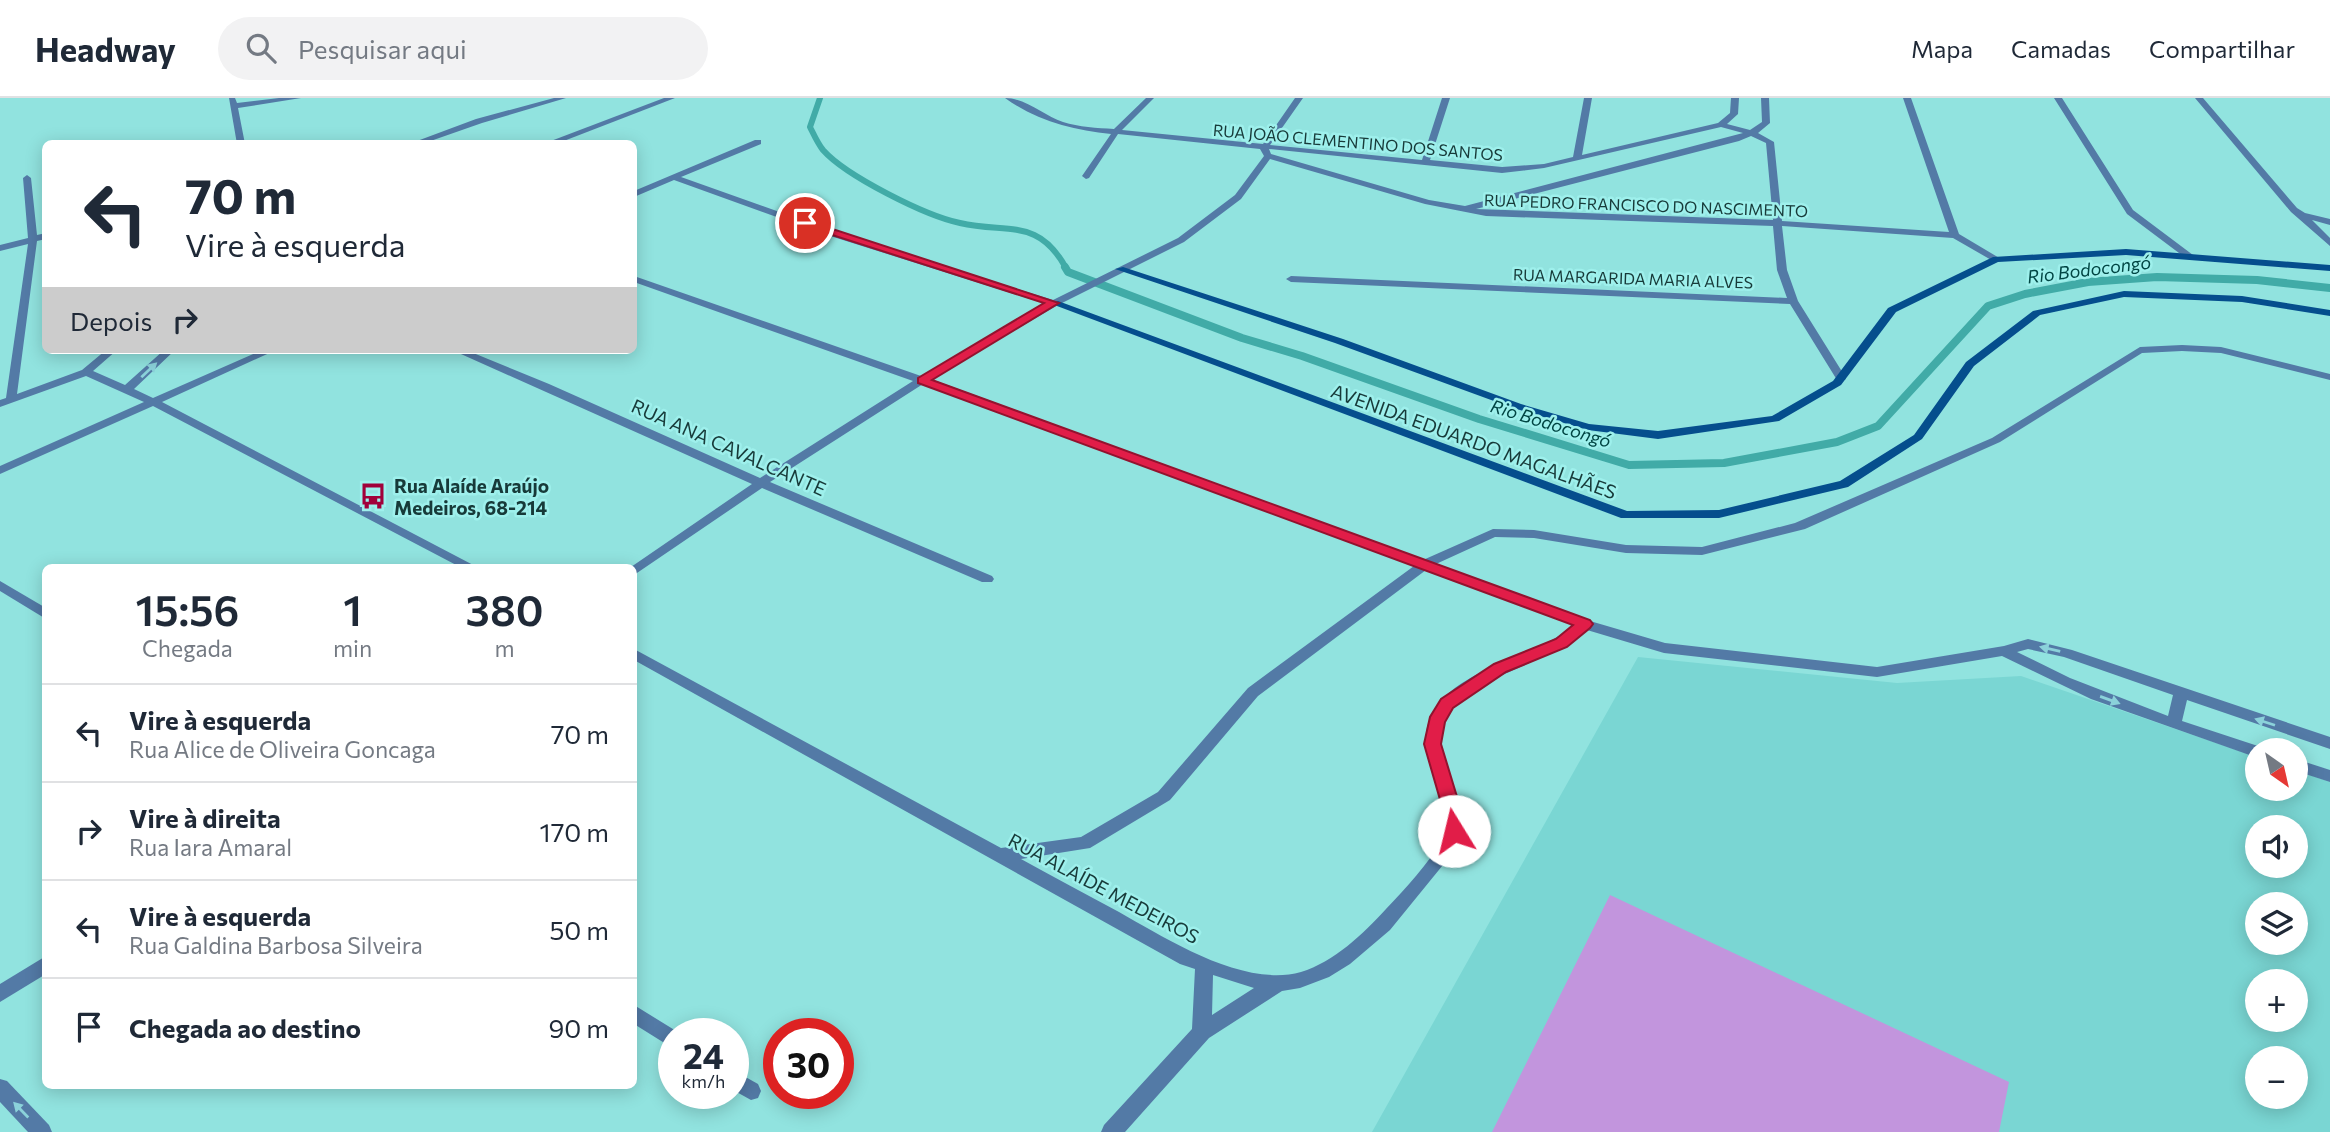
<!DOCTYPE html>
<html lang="pt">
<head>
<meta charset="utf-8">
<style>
	:root { --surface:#fff; --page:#f2f2f3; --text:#1f2937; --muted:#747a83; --line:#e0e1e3 }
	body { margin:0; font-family:Commissioner,sans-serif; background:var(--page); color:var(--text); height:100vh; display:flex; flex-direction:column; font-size:26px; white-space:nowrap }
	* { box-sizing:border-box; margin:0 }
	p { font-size:23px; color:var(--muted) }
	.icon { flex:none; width:38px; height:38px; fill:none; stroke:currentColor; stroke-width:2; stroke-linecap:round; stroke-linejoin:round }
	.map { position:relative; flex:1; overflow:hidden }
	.sheet { position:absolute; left:42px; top:466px; width:595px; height:525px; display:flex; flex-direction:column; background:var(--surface); border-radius:10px; box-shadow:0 4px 18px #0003 }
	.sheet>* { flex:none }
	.banner { position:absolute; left:42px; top:42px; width:595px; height:214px; border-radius:10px; box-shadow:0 4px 18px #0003; background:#fff; color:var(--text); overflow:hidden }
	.needle { width:46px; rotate:146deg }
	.fabs { position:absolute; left:2245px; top:640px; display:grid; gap:14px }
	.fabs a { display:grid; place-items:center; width:63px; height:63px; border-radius:50%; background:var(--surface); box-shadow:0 4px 18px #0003; font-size:35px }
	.speed { position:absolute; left:658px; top:920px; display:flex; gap:14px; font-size:35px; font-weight:700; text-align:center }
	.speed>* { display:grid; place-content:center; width:91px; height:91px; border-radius:50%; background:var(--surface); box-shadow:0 4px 18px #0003; line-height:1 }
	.speed small { font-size:18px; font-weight:400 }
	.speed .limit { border:10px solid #d22; background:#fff; color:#111 }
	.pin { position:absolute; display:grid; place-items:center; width:60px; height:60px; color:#fff; margin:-30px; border:4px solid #fff; border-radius:50%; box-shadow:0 2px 7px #0007 }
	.me { position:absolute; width:77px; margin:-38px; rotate:351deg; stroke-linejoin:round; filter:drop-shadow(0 0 5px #0008) }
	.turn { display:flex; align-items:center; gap:24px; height:147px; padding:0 28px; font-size:32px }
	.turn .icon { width:91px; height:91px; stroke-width:2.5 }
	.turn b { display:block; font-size:49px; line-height:60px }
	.then { display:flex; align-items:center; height:66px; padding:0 28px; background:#0003; gap:14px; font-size:26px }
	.eta { display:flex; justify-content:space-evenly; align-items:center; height:119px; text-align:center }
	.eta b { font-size:42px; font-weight:600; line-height:49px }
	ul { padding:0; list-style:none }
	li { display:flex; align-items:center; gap:21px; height:98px; padding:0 28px; border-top:2px solid var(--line) }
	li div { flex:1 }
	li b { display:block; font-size:26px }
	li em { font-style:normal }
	header { display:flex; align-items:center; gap:42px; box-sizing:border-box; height:98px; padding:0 35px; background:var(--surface); border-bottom:2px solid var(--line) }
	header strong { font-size:33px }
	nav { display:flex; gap:38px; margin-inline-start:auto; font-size:24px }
	.search { width:490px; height:63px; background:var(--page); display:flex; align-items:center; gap:18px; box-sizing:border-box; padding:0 24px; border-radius:38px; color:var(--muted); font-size:26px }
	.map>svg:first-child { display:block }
</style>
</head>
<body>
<header>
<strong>Headway</strong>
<div class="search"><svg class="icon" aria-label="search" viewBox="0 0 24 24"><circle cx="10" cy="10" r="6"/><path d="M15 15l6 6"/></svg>Pesquisar aqui</div>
<nav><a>Mapa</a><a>Camadas</a><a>Compartilhar</a></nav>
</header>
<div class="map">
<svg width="2330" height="1034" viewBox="0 0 2330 1034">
	<rect width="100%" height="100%" fill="#91e3df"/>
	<path fill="#7ad6d3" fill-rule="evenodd" d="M1638,559l259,26 124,-7 236,81 1,32h38v-19l34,12v350h-958zM2258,730h38v38h-38zM2258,807h38v38h-38zM2258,884h38v38h-38zM2258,961h38v38h-38z"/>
	<path fill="#c295dd" d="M1610,797l399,187 -10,50h-507z"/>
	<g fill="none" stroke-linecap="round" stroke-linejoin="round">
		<path stroke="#41aba7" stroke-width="6" d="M820,0l-10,29c4,8 8,17 13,23 23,26 103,66 137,73 48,11 78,-6 106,45"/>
		<path stroke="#41aba7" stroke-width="8" d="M1065,169l3,5 174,66 60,18 177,63 150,46 95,-2 113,-21 41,-16 110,-120 37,-12 63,-12 69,-5 100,3 73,8"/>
		<g fill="#537aa6" fill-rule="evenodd">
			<path d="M229,0h6l2,5 42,-5h22l-63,10 7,36h-8z"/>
			<path d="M554,0h12l-84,25 -60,21h-13l67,-25z"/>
			<path d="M664,0h11l-119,46h-13z"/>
			<path d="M1005,0c21,0 39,18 58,24 16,5 34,6 51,7l32,-31h8l-32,32 141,14 32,-46h8l-33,47 152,15 20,-62h8l-20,62 72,7 42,-3 29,-7 11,-59h8l-10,57 136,-32 12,-10 1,-15h8l-1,16 -11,10 23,6 12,-8 -1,-24h8l1,25 -12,10 16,9 8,79 167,11 -46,-134h8l48,136 42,25 -8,2 -40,-23 -171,-12 5,44 11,31 48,77 -1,2h-8l-47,-76 -499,-22 -5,-3 5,-3 496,22 -10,-28 -4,-44 -287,-10 -61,-12 -155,-45 -29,40 -57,43 -126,63 -127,74 492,181 70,-31 41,1 92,15 76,2 93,-24 197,-85 148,-91 42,-2 39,2 109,27v6l-109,-27 -39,-2 -40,2 -142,89 -195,87 -103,26 -76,-2 -92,-15 -39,-1 -59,27 154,57 75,22 212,24 127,-21 24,-7 44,11 258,87v12l-143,-49 -5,21 82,27 1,3h-7v7l-167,-59 -89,-43 -125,21 -213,-24 -77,-23 -22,17 -85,38 -28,23 -7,12 -4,13v14l20,68v19l-14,26 -57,70 -40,34 -21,13 -29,11 -18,3 -73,47 -84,94h-24l3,-7 88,-96 3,-60 -15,-5 -546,-304v-11l367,199 80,-11 77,-45 90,-104 166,-122 -491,-182 -153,98 222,94 2,3 -2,3h-10l-220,-94 -128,87v-8h-3l121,-83 -300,-134h14l83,34 211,94 153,-97 -279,-99v-6l287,100 125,-72 -222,-70 -150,-54 -40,17v-6l121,-51h6v4l-80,33 149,53 223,70 125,-62 57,-43 29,-39 -4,-7 -142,-15 -29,44 -3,1 -4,-3 29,-42c-38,-4 -74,-13 -106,-36zM1721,29l22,6 -278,73 -36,-6 -158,-46 -2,-5 233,24 42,-5zM1751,38l15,7 7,77 -297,-11 263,-68zM1426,472l148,55c-43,38 -154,47 -148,121 2,31 28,62 17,93 -15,25 -37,49 -57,70 -23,25 -52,53 -85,63 -58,16 -134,-33 -182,-60 -33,-18 -66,-35 -98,-53l69,-11 80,-48 88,-104zM2028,551l36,8 109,38 -5,21 -98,-38 -53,-26zM1213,877l41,13 -42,27z"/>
			<path d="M2054,0h8l71,112 60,45v4h-6l-60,-45z"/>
			<path d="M2195,0h8l94,110 8,5 25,6v6l-18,-5 18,18v8l-39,-34z"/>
			<path d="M27,77l4,3 6,57 9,-2v6l-9,2 -20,153 65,-24 24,-20h11l-24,21 32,14 39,-35h11l-41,39 19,9 109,-48h14l-114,52 315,165h-17l-307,-161 -153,68v-8l144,-64 -58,-26 -86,31v-7l6,-2 22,-154 -28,7v-6l28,-7 -5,-60z"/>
			<path d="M0,483l46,27v11l-46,-28z"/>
			<path d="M2296,661l34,11v12l-34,-11z"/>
			<path d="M46,858v18l-46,28v-18z"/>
			<path d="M634,907l47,29h-7v15l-40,-25z"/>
			<path d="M733,972l25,14 3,7 -3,7 -7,2 -18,-10z"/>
			<path d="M0,981l7,2 42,44 3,7h-24l-28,-30z"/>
		</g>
		<g fill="#054e8d" fill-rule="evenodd">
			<path d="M2126,151l204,16v6l-204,-16 -128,7 -102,50 -55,73 -62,36 -121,18 -70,-9 -75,-22 -178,-65 -220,-74 8,-2 220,72 178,65 68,20 69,7 114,-15 61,-35 55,-73 105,-51z"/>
			<path d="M2124,193l118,5 88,14v6l-88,-14 -118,-5 -84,18 -66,51 -52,73 -74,48 -129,31h-98l-572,-215 9,-2 569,210 92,-1 121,-29 74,-46 52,-73 67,-51z"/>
		</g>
	</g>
	<defs><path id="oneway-solid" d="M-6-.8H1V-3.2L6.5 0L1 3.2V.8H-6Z" transform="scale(1.75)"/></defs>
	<g fill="#8bd2da">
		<use href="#oneway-solid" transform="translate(149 272) rotate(-43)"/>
		<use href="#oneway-solid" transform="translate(2050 551) rotate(-167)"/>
		<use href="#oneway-solid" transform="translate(2110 602) rotate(20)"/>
		<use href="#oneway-solid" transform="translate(2265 624) rotate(-162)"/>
		<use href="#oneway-solid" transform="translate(21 1012) rotate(-134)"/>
	</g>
	<path fill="#e11d48" stroke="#92132f" stroke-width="2" d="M801,123h7l251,82 -127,77 658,240 3,4 -3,4 -23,19 -61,25 -53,36 -8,14 -4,22 20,66 2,21 -2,5 -7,2 -7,-2 -4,-26 -19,-66 6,-27 11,-18 53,-35 62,-25 17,-14 -655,-242v-5l126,-75 -243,-78z"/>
	<defs>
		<g id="bus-bare" transform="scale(2.1)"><path d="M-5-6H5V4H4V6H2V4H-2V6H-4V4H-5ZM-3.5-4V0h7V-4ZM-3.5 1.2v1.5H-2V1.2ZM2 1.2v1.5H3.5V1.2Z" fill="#a1013a" stroke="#9ef0ec" stroke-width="2.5" paint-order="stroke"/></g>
	</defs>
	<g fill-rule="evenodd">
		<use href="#bus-bare" x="373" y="398"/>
	</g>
	<g text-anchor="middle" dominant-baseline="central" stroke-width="5" stroke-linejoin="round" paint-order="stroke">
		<g font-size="16" fill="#173a39" stroke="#9ef0ec">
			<text transform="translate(1358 44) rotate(5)">RUA JOÃO CLEMENTINO DOS SANTOS</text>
			<text transform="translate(1646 107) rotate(2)">RUA PEDRO FRANCISCO DO NASCIMENTO</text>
			<text transform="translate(1633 180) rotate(2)">RUA MARGARIDA MARIA ALVES</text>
		</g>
		<g font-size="18" font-style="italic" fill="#014543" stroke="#9ef0ec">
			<text transform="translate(2089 171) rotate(-7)">Rio Bodocongó</text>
			<text transform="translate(1551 325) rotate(17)">Rio Bodocongó</text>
		</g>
		<g font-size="19" fill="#173a39" stroke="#9ef0ec">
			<text transform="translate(1474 343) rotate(20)">AVENIDA EDUARDO MAGALHÃES</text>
			<text transform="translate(729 349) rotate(24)">RUA ANA CAVALCANTE</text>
			<text transform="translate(1104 790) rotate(28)">RUA ALAÍDE MEDEIROS</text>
		</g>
		<g font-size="19" font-weight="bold" fill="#173a39" stroke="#9ef0ec" text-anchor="start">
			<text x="394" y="387">Rua Alaíde Araújo<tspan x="394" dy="22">Medeiros, 68-214</tspan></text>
		</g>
	</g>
</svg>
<div class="fabs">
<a><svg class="needle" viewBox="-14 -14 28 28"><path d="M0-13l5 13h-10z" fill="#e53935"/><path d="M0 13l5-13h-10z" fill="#747a83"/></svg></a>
<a><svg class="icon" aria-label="sound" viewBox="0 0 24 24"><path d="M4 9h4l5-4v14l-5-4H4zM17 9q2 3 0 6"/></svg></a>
<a><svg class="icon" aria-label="layers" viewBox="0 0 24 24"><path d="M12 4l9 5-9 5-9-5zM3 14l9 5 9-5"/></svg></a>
<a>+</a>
<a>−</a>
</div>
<div class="speed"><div>24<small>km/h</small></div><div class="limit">30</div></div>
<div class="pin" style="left:805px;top:125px;background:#d93025"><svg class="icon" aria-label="arrive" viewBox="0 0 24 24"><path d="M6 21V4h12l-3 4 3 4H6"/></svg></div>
<svg class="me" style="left:1454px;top:733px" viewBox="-20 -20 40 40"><circle r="19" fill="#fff"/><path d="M0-13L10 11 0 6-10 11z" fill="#e11d48"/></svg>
<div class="banner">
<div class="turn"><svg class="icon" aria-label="left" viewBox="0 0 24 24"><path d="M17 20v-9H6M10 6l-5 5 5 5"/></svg><div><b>70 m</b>Vire à esquerda</div></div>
<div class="then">Depois<svg class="icon" aria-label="right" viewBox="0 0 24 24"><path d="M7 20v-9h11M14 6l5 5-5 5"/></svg></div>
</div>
<section class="sheet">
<div class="eta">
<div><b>15:56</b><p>Chegada</p></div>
<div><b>1</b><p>min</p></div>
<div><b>380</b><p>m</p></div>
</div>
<ul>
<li><svg class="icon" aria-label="left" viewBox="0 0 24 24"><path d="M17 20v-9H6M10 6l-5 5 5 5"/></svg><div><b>Vire à esquerda</b><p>Rua Alice de Oliveira Goncaga</p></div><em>70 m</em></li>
<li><svg class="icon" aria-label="right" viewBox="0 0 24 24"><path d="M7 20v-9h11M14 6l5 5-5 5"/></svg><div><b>Vire à direita</b><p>Rua Iara Amaral</p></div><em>170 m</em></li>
<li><svg class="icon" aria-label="left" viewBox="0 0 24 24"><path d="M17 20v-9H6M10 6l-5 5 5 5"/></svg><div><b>Vire à esquerda</b><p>Rua Galdina Barbosa Silveira</p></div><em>50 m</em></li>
<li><svg class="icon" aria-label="arrive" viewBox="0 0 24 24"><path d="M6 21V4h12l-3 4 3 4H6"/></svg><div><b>Chegada ao destino</b></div><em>90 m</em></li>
</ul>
</section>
</div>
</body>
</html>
